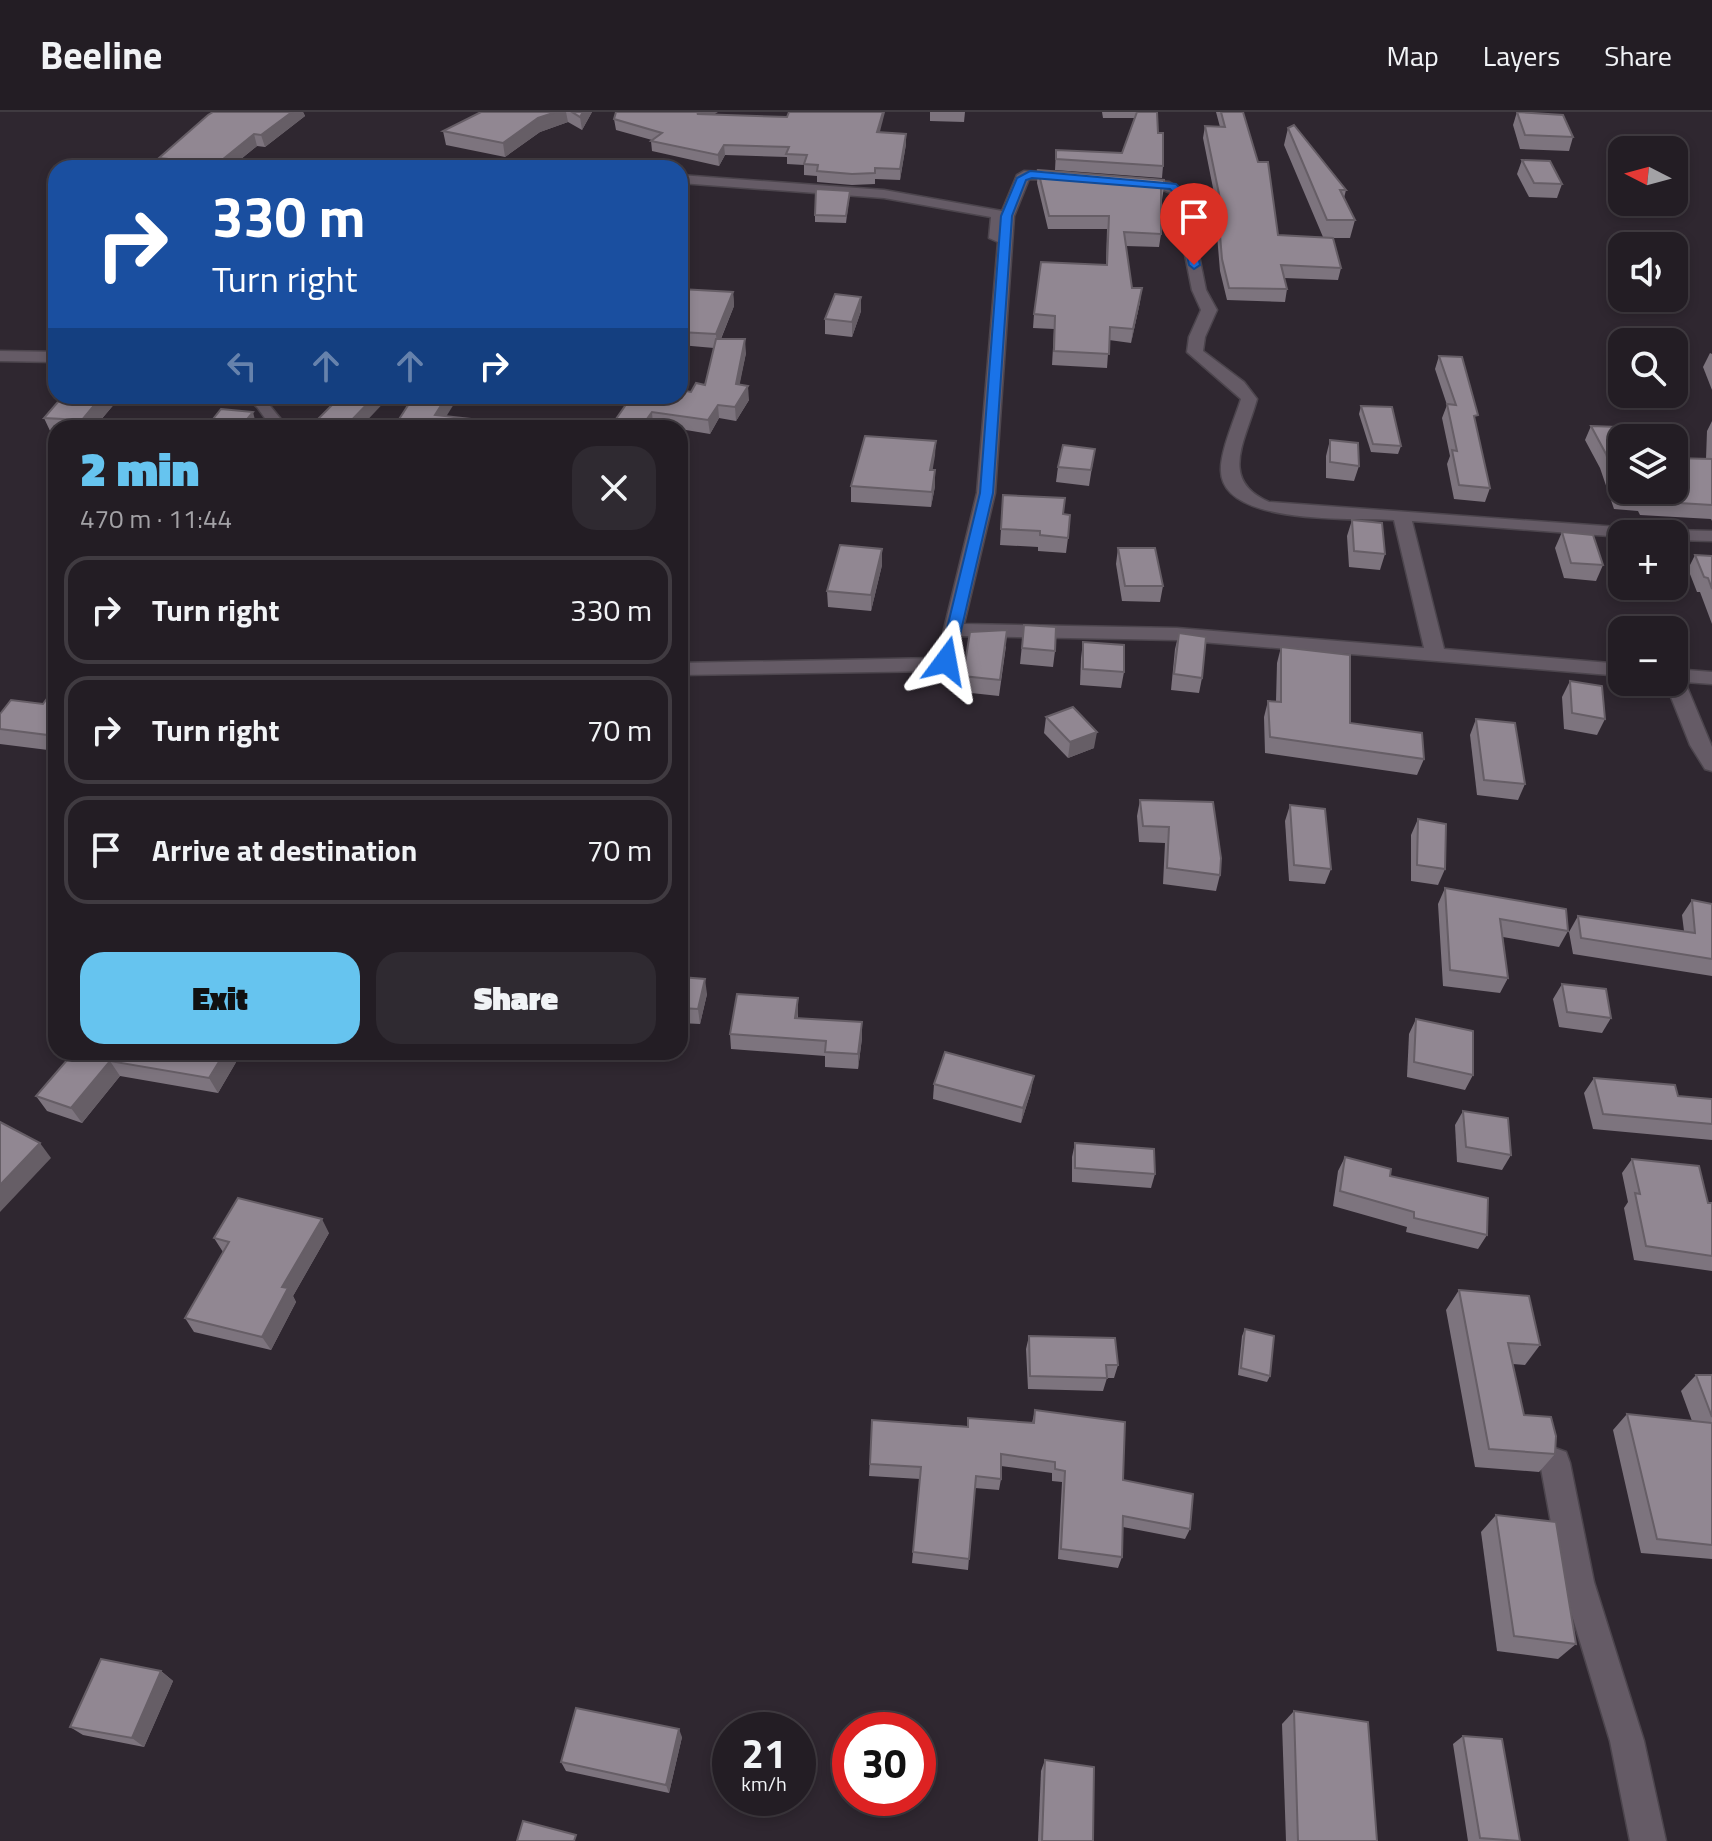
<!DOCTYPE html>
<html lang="en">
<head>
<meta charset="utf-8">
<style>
	:root { --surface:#231d24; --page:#2f2a31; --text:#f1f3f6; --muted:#a3a2a6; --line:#403b41; --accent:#66c4ef }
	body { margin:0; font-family:"Titillium Web",sans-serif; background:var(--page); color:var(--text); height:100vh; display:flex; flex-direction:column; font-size:30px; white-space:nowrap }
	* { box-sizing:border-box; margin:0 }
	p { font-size:26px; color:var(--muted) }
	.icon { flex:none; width:44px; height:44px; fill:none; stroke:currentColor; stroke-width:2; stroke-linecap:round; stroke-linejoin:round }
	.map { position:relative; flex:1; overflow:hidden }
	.sheet { position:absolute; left:48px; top:308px; width:640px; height:640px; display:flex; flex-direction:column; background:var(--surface); border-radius:24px; box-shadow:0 4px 12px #0003,0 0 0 2px var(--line) }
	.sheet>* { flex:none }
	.top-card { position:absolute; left:48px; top:48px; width:640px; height:244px; border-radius:24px; box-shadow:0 4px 12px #0003,0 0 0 2px var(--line); background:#1a4fa0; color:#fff; overflow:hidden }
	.needle { width:52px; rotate:276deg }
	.tools { position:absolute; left:1608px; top:24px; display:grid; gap:16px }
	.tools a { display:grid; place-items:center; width:80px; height:80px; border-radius:16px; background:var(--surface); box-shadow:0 4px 12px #0003,0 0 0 2px var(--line); font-size:40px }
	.speed { position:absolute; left:712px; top:1600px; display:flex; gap:16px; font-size:40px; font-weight:700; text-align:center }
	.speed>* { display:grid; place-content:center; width:104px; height:104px; border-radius:50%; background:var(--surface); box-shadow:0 4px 12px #0003,0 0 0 2px var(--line); line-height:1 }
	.speed small { font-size:20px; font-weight:400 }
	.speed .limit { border:12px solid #d22; background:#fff; color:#111 }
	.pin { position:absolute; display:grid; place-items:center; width:68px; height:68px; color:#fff; margin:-82px -34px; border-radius:50% 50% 50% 0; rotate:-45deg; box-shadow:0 0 8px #0007 }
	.pin .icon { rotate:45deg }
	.me { position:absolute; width:88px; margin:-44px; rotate:13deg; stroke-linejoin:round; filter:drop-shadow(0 0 6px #0008) }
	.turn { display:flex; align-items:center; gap:28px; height:168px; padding:0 32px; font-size:36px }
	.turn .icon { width:104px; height:104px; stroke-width:2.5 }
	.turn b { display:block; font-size:56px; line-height:68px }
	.lanes { display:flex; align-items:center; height:76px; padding:0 32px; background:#0003; justify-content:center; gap:40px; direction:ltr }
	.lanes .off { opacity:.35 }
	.round { display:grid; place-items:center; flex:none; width:84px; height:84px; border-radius:24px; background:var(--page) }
	.summary { display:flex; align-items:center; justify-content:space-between; height:136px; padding:0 32px }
	h1 { font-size:48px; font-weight:800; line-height:60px; color:var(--accent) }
	.button { display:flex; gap:16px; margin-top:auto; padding:16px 32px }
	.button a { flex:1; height:92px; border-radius:24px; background:var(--accent); color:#111; font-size:32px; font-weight:800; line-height:92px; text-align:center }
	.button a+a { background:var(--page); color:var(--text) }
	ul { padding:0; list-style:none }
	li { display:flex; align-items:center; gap:24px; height:108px; margin:0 16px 12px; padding:0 16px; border:4px solid var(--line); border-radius:24px }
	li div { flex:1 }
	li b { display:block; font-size:30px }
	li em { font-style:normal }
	header { display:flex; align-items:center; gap:48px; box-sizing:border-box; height:112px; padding:0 40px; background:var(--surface); border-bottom:2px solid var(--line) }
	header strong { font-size:38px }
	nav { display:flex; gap:44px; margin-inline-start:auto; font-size:28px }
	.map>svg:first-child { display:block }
</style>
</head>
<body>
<header>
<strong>Beeline</strong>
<nav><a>Map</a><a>Layers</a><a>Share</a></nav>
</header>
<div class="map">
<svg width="1712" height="1729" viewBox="0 0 1712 1729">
	<rect width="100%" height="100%" fill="#2f2730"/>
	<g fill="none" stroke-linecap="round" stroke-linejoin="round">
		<g stroke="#4c454d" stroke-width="3">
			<g id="minor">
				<path d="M506,52h23l7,4h-37z"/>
				<path d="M1024,59l46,2 7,4 -7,4 -41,-2 -15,37 -19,277 -31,131 213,4 247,20 -30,-128c-38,-2 -172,6 -173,-49 -1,-19 14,-53 20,-72l-54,-47 2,-15 12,-27 -9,-20 -19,-96 -12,-5 -35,-4v-6l5,-1 38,4 17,10 20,98 11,20 -12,27 -2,14 41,31 13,17c-11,41 -39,81 12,103l391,28 3,4h-41v3l-210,-16 32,128 178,15v12l-445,-36 -216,-4 -8,29 -16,6 -257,4v-12l257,-5 40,-165 21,-251 -9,-4 2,-21 -107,-19 -204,-15v-8l204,15 118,21 15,-36z"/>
				<path d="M0,239l56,1v10l-56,-1z"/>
				<path d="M244,284h18l26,32h-16l-15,-21z"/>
				<path d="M1674,418l38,1v10l-38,-1v-6h-8z"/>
				<path d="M1674,557l38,3v12l-27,-2 27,65v24l-7,-2 -15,-24 -25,-63h9z"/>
				<path d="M1555,1336l11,4 4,11 24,119 50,159 22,100h-36l-20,-100 -48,-159 -22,-119 4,-11z"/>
			</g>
		</g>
		<use href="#minor" fill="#655b66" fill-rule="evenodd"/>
	</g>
	<g fill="#7d747e">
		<path d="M213,0h90l2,4 -40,31 -8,-1 -27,22h-68l-3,-10z"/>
		<path d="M481,0h111l-10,18 -14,-8 -28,10 -35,25 -59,-12 -3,-14z"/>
		<path d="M930,0h35l-1,10 -34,-1z"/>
		<path d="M1102,0h55l1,21 5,33 -1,12 -107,-8 1,-20 66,3 13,-35h-32z"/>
		<path d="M1216,0h27l35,123 45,2 -39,-92 4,-17 58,62 -2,8 11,22 -5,18h-17l8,30 -3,12 -54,-2 3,11 -2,13 -58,-2 -7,-29 -3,-36 2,-12h1l-17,-85 2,-12 15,1z"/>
		<path d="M1517,0l56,25 -4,14 -49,-2 -7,-24z"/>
		<path d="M714,3l166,18 26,11 -6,36 -25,-1v5l-23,1 -35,-3v-6l-13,-1v-10l-17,-1v-7l-62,-2 -6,11 -67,-15 -1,-10 1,-1 -36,-10 -2,-11z"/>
		<path d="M1522,48l40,24 -5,14 -28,-1 -12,-23z"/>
		<path d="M1038,58l126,17 -2,13h-1v34l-2,13 -33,-1 6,42 8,14 -9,41 -22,-3 -2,28 -55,-3 2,-36 -21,-1 1,-14 72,-49 1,-36h-59l-11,-46z"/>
		<path d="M850,79l-4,32 -31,-1v-7z"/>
		<path d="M1617,156h5v30h41l-5,13h-29l-18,-28z"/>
		<path d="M680,177l53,3 1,14 -13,33 25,14 -7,32 10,15 -13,21 -17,-3 -9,16 -30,-5v-1l-27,-2 -1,2h-35l-1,-9 75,-27 14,-7 9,-37 -34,-3z"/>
		<path d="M861,185v14l-9,26 -27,-3v-15z"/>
		<path d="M1710,241l2,1v36l-9,-23z"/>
		<path d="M1439,244l36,66 15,66 -5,14 -31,-3 -7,-35 3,-8 -8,-38 5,-13 -12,-36z"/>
		<path d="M121,284l-27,32h-38v6l-5,-1 -7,-15z"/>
		<path d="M1361,294l40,40 -3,8 -27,-2 -12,-38z"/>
		<path d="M1712,309v100l-1,-2 -71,-4 -2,-4 -24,-2 -14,-41 -15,-28 6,-14 27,1 4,63 84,-31 1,-28z"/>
		<path d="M1330,328l29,26 -5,15 -28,-3v-22z"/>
		<path d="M936,329l-4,29h3v16l-4,21 -80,-5v-16z"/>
		<path d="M1095,337l-6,37 -33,-4 2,-15z"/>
		<path d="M1003,383l60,19 5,24 -2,15 -28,-2v-4l-38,-2z"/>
		<path d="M1352,408l33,34 -5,16 -31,-3 -2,-31z"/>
		<path d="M1562,420l41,33 -7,16 -32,-3 -9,-30z"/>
		<path d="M1118,436l45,38 -3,16 -38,-1 -6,-37z"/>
		<path d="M882,437v16l-11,46 -43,-4 -1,-16z"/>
		<path d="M1695,443l17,1v68l-12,-32h-3l-9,-23z"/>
		<path d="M1024,513l31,26 -2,16 -33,-3z"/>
		<path d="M1179,521l23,45 -3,15 -28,-3 4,-41z"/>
		<path d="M1083,530l41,30 -3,16 -41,-3 1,-27z"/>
		<path d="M1006,534l-7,50 -37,-4 1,-16z"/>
		<path d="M1281,535l69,76 74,36 -7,16 -152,-22 -1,-36 4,-16h8l1,-38z"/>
		<path d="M1570,569l35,38 -8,16 -33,-6 -2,-32z"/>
		<path d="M56,574v65l-56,-7v-30l43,-10z"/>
		<path d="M1046,605l48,31 -26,10 -24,-25z"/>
		<path d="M1476,607l49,65 -7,16 -41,-5 -7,-60z"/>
		<path d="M1140,688l80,75 -4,16 -53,-7 2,-41 -26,-1 -2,-26z"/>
		<path d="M1290,693l41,64 -6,15 -36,-3 -4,-60z"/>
		<path d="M1418,707l27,50 -7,16 -27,-4v-46z"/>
		<path d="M1445,776l123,43 -9,16 -56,-10 5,41 -8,15 -57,-7 -5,-82z"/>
		<path d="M1692,788l20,4v72l-139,-22 -4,-22 9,-16 106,15 -2,-16z"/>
		<path d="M680,865l27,17 -7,30 -20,-1z"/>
		<path d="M1562,872l49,34 -9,15 -43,-6 -6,-28z"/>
		<path d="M798,886v20l64,4v16l-4,31 -33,-2v-11l-94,-7 -1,-15z"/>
		<path d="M1416,907l57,56 -8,15 -58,-13 2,-43z"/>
		<path d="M74,940h168l-24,41 -98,-17 -38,47 -35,-12 -11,-15z"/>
		<path d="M1594,966l84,18 34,3v41l-119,-11 -9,-36z"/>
		<path d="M934,972l97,7 -10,32 -88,-24z"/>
		<path d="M1463,999l48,44 -9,15 -45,-8 -2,-37z"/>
		<path d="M1075,1031l80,31 -4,14 -79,-6v-25z"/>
		<path d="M1345,1045l45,19 97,59 -9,14 -72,-17 1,-5 -74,-21 5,-35z"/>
		<path d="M1632,1047l76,44h4v68l-78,-11 -10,-52 4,-6 -6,-29z"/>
		<path d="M329,1121l-36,63 3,6 -25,48 -77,-18 -9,-14 38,-66 -9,-14z"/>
		<path d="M1459,1178l81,55 -15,20 -12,-1 11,51 31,39 -16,18 -64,-5 -29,-157z"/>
		<path d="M1245,1217l25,47 -3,6 -29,-7 4,-39z"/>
		<path d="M1029,1224l89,29 -4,13h-7l-4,13 -75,-2 -2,-40z"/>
		<path d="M1696,1263h16v184l-71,-6 -28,-123 14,-16 65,7 -11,-30z"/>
		<path d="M1035,1298l88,70 67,49 -5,10 -62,-12 -1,30 -4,11 -60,-9 4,-77 -10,-1v-8l-51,-7v13l-2,11 -24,-2 -7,82 -56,-7 8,-84 -51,-3 3,-56 95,6 1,-8 64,5z"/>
		<path d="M1496,1403l80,129 -18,15 -61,-8 -16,-119z"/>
		<path d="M161,1559l12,10 -29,66 -61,-12 -13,-8z"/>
		<path d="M1294,1599l83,130h-91l-4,-117z"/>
		<path d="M1463,1624l57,105h-52l-15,-97z"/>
		<path d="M682,1625l-13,56 -103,-22 -5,-9z"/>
		<path d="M1045,1648l48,81h-55l3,-70z"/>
	</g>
	<g fill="#665e66">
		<path d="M292,0h11l2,4 -40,31 -4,-12z"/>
		<path d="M556,0h10l2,10 -28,10 -35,25 -2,-14 35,-25z"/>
		<path d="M583,0h9l-10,18 -2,-13z"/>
		<path d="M701,0h17l-20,13 -1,-11z"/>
		<path d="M883,0h2l-8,31v-11z"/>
		<path d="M254,22l3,12 -27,22h-11l-2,-4z"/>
		<path d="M906,22v10l-6,36v-11z"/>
		<path d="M724,33l1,10 -6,11 -1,-11z"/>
		<path d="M1142,176l-2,14 -9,41 2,-14z"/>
		<path d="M733,180l1,14 -17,42 -1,-14z"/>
		<path d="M861,185v14l-9,26v-15z"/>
		<path d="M745,227l1,14 -9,45 -1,-14z"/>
		<path d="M748,274l1,14 -13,21 -1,-14z"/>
		<path d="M102,284h19l-27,32h-9l-3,-8z"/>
		<path d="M375,284h15l-30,32h-16z"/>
		<path d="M447,284h12l-20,32 -4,-13z"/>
		<path d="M718,293l1,13 -9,16 -2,-14z"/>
		<path d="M253,300l4,16h-17z"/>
		<path d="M652,300l1,14 -1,2h-7l-1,-5z"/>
		<path d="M481,308l2,8h-8z"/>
		<path d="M936,329l-1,15 -5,29v-15z"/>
		<path d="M935,358v16l-4,21 1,-15z"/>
		<path d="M882,437v16l-11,46v-16z"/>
		<path d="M1097,620l-3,16 -26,10 2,-16z"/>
		<path d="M705,867l2,15 -7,30 -2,-15z"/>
		<path d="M798,886v15l-3,20v-15z"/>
		<path d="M862,910v16l-4,31v-15z"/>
		<path d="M225,940h17l-24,41 -9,-15z"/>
		<path d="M110,949l10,15 -38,47 -11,-15z"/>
		<path d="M1034,964l-3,15 -10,32 2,-15z"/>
		<path d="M40,1031l11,15 -51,54v-27z"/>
		<path d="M322,1107l7,14 -36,63 3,6 -25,48 -9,-13 20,-50z"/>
		<path d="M161,1559l12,10 -29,66 -12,-9z"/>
		<path d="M679,1617l3,8 -13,56 -3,-8z"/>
	</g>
	<g fill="#918792" stroke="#665e66" stroke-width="2">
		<path d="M213,0h79l-31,23 -7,-1 -37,30 -58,-6 49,-43z"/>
		<path d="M481,0h75l-18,6 -35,25 -60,-12z"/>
		<path d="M572,0h11l-3,5z"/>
		<path d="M616,0h85l-4,2 90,3 2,-5h94l-6,20 29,2 -6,35 -25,-1v5l-23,1 -35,-3 1,-6 -14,-1 3,-9 -21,-1 3,-7 -65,-2 -6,10 -67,-14 11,-8 -48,-14z"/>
		<path d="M1137,0h20l1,21h5v33l-107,-7v-9l66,3z"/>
		<path d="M1221,0h22l15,50h10l10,73 55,3 8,30 -60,-3 6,24 -58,-1 -7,-29 -3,-36h6l-20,-97 20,1z"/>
		<path d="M1517,0l46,3 10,22 -48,-2z"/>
		<path d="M1294,13l52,65h-6l15,30h-28l-39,-92z"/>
		<path d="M1522,48l28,1 12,23 -28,-1z"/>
		<path d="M1038,58l126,10v7h-3v47l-37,-2 8,56h10l-9,41 -23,-2 -1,27 -55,-3 1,-35 -21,-2 7,-52 66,3 2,-49h-60z"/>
		<path d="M816,77l34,2 -4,25 -31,-1z"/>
		<path d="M1617,156h5v8z"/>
		<path d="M680,177l53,3 -17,42 -36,-2z"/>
		<path d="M835,182l26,3 -9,25 -27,-3z"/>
		<path d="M716,227h29l-9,45 12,2 -13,21 -17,-2 -10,15 -56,-8 -8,11 -28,-4 16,-23h48v-6l11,2 5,-9 9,2z"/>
		<path d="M1439,244l23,1 16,58 -4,1 16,72 -31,-3 -7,-35 5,1 -10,-47 9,1z"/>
		<path d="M63,284h39l-20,24 -38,-2z"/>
		<path d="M341,284h34l-31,32 -34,-1z"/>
		<path d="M414,284h33l-12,19 46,5 -6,8 -81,-1z"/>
		<path d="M1361,294l31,1 9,39 -28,-2z"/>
		<path d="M221,297l32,3 -13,16h-34z"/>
		<path d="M1591,314l27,1 4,7h17l2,4h-19v52h52v-32l38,1v46l-66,-4 -2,-4 -24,-2 -14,-41z"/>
		<path d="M865,324l71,5 -6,29h5l-3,22 -81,-6z"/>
		<path d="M1330,328l28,3 1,23 -29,-4z"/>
		<path d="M1063,333l32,4 -4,21 -33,-3z"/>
		<path d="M1003,383l62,3 -2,16 7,1 -2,23 -28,-3v-4l-39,-2z"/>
		<path d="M1352,408l30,3 3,31 -31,-3z"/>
		<path d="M1562,420l31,3 10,30 -32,-2z"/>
		<path d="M840,433l42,4 -11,46 -44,-4z"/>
		<path d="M1118,436h37l8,38h-38z"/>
		<path d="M1695,443l17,1v33l-4,-11 -4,-1z"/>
		<path d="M1024,513l32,2 -1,24 -33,-3z"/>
		<path d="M1007,518l-7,50 -37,-4 7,-44z"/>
		<path d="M1179,521l27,4 -4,41 -28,-4z"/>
		<path d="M1083,530l41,3v27l-41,-3z"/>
		<path d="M1281,535l69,8v68l72,10 2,26 -154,-22 -2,-36 13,1z"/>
		<path d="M1570,569l32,5 3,33 -33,-6z"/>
		<path d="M56,574v50l-56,-7v-15l11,-14 32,4z"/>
		<path d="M1073,595l24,25 -27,10 -24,-25z"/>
		<path d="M1476,607l39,4 10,61 -41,-4z"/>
		<path d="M1140,688l73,2 8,56 -1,17 -53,-7 2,-41 -26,-1z"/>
		<path d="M1290,693l35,4 6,60 -37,-4z"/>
		<path d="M1418,707l28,5 -1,45 -28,-4z"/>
		<path d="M1445,776l121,21 2,22 -68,-12 8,59 -58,-8z"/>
		<path d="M1692,788l20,4v55l-131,-21 -3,-22 117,17z"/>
		<path d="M680,865l25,2 -7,30 -18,-1z"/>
		<path d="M1562,872l44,5 5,29 -44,-6z"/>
		<path d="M737,882l61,4 -3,20 67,4 -4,32 -33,-2 1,-11 -96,-7z"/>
		<path d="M1416,907l57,12v44l-59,-13z"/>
		<path d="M74,940h151l-16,26 -99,-17 -39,47 -35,-12z"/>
		<path d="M945,940l89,24 -11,32 -89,-24z"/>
		<path d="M1594,966l81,7 3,11 34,3v25l-109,-10z"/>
		<path d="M1463,999l45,7 3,37 -45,-8z"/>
		<path d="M0,1010l40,21 -40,42z"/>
		<path d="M1075,1031l79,6 1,25 -80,-6z"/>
		<path d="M1345,1045l46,12 -1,7 98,22 -1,37 -73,-17v-6l-74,-21z"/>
		<path d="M1632,1047l67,7 9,37h4v53l-66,-10 -11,-53 5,1z"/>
		<path d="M238,1086l84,21 -40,68 6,1 -26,49 -77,-19 44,-76 -15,-4z"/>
		<path d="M1459,1178l70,6 11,49 -32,-2 16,72 27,2 5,19 -1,18 -66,-5z"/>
		<path d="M1245,1217l29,7 -4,40 -29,-8z"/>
		<path d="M1029,1224l86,2 3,27h-12l1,13 -77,-2z"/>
		<path d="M1696,1263h16v42z"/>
		<path d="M1035,1298l90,12 -2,58 70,14 -3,35 -67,-13 -1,41 -61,-8 4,-78 -10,-2v-7l-54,-8v25l-25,-3 -7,83 -56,-7 8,-85 -51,-3 2,-44 96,7v-9l66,5z"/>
		<path d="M1627,1302l85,9v122l-55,-6z"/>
		<path d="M1496,1403l60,7 20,122 -62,-8z"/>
		<path d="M101,1547l60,12 -29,67 -62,-11z"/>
		<path d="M576,1596l103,21 -13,56 -105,-23z"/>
		<path d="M1294,1599l74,11 9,119h-79z"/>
		<path d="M1463,1624l39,3 18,102 -40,-3z"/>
		<path d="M1045,1648l49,7 -1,74h-51z"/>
		<path d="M523,1709l53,14 -2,6h-57z"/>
	</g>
	<path fill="#1a73e8" stroke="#114b97" stroke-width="2" d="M1030,59l146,13 8,8 16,73 -6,4 -5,-4 -15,-72 -4,-4 -138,-11 -6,2 -14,36 -19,277 -39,168 -8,5 -7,-5 41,-168 21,-277 16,-38z"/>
</svg>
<div class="tools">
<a><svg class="needle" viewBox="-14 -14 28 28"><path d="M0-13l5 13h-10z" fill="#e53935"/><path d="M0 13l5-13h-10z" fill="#a3a2a6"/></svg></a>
<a><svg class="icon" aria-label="sound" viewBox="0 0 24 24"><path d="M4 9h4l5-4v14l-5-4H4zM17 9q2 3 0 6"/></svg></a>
<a><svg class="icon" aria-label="search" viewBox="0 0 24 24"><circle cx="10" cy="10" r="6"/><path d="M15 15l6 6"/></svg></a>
<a><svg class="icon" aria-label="layers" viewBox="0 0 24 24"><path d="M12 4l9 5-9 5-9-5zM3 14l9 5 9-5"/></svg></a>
<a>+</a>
<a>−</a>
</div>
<div class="speed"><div>21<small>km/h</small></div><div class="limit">30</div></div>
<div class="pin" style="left:1194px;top:153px;background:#d93025"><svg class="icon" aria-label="arrive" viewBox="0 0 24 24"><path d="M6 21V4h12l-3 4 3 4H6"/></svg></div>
<svg class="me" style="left:946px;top:549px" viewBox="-20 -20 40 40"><path d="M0-17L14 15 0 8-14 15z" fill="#1a73e8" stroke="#fff" stroke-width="4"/></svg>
<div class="top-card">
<div class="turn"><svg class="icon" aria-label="right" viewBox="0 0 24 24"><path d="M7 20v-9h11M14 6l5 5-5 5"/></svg><div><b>330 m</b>Turn right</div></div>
<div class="lanes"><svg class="icon off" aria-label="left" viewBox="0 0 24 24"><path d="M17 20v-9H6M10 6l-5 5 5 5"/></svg><svg class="icon off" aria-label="ahead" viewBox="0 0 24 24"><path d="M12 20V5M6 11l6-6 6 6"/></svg><svg class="icon off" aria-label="ahead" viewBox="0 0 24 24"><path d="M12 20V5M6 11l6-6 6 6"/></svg><svg class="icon" aria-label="right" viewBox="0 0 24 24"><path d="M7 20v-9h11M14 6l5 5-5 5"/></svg></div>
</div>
<section class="sheet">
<div class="summary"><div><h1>2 min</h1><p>470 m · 11:44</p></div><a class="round"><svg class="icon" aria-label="close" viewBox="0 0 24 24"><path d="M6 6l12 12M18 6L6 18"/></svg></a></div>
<ul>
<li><svg class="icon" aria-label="right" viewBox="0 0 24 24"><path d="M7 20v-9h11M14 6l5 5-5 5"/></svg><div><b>Turn right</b></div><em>330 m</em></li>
<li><svg class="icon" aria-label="right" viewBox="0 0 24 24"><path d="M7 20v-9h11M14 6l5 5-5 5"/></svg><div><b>Turn right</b></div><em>70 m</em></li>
<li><svg class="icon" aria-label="arrive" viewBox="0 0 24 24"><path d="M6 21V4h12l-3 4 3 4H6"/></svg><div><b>Arrive at destination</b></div><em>70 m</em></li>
</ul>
<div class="button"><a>Exit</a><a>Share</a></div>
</section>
</div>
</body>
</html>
